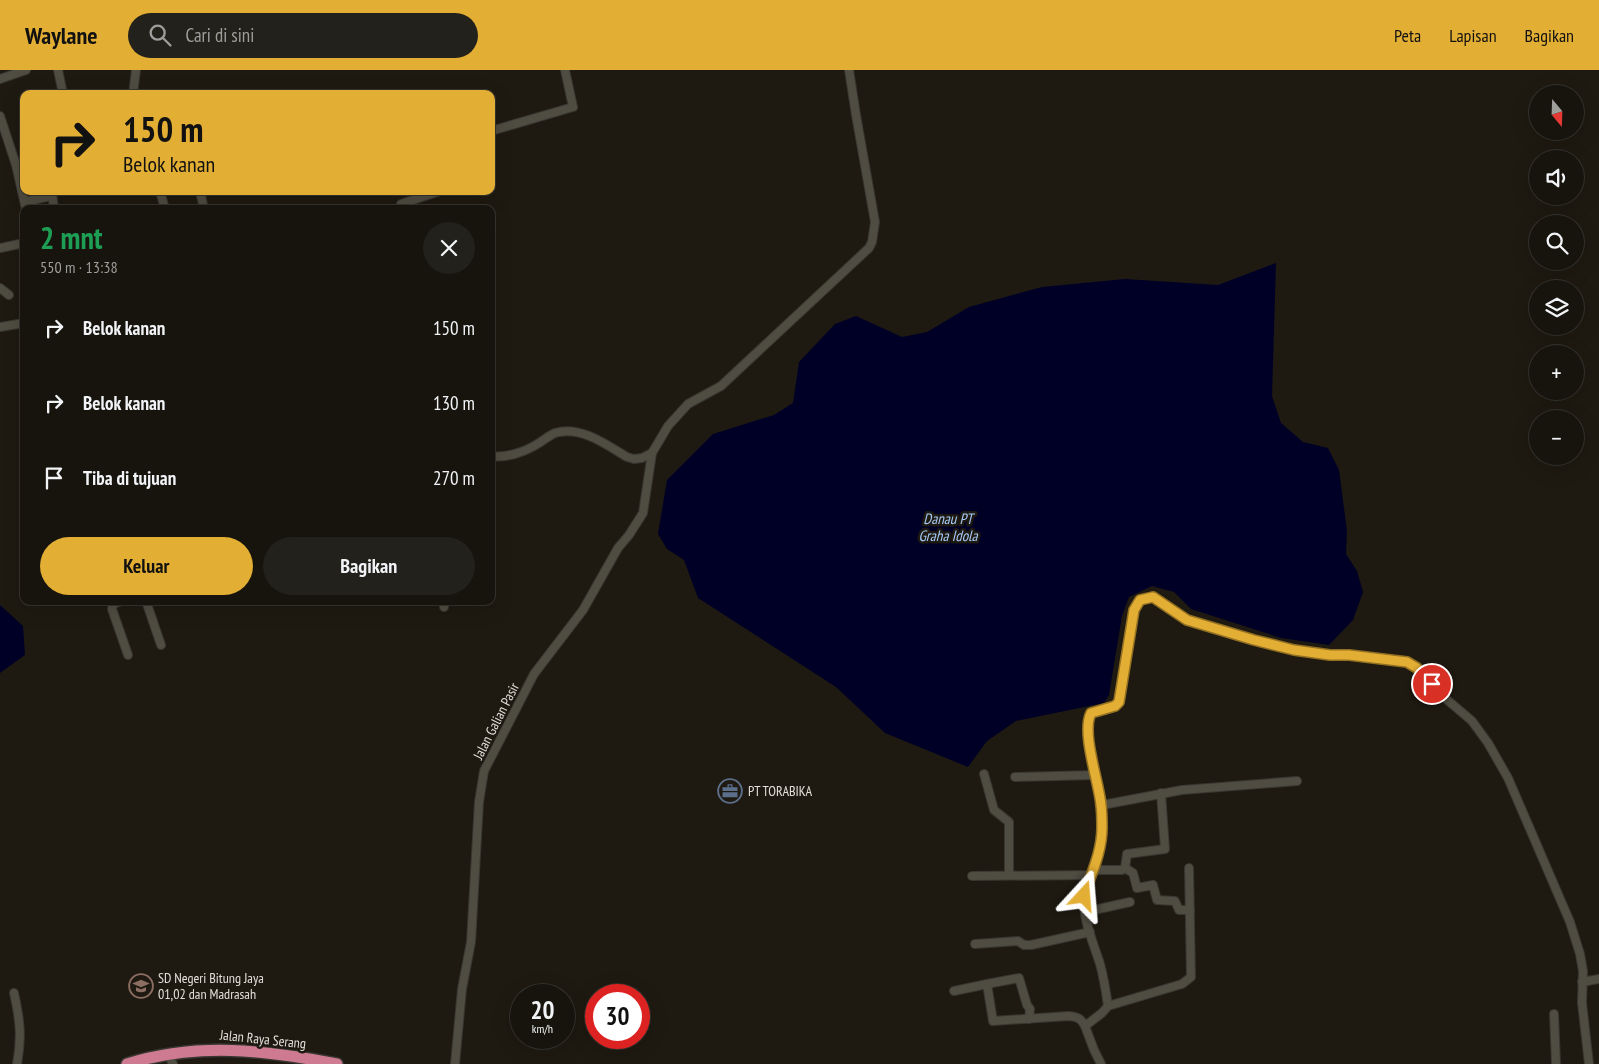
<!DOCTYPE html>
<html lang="id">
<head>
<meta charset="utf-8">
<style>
	:root { --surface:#16140d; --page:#23211b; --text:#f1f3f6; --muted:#9e9e9d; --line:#35332e; --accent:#e3ae34 }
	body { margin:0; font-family:"PT Sans Narrow",sans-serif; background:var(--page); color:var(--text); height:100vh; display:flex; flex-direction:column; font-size:19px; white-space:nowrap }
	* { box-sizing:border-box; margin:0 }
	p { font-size:16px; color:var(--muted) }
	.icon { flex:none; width:28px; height:28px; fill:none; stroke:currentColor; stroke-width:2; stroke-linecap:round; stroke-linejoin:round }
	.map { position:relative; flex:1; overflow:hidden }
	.details { position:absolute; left:20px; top:135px; width:475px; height:400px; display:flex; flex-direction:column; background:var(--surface); border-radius:10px; box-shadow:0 5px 20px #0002,0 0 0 1px var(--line) }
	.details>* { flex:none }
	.top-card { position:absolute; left:20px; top:20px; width:475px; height:105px; border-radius:10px; box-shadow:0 5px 20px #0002,0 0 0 1px var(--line); background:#e3ae34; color:#111; overflow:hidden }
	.needle { width:32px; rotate:161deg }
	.fabs { position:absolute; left:1529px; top:15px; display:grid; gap:10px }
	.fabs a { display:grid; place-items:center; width:55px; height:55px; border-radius:50%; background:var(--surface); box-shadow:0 5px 20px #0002,0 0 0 1px var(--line); font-size:25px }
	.speed { position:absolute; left:510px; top:914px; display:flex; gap:10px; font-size:25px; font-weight:700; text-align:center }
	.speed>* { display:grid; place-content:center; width:65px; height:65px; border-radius:50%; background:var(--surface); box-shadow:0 5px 20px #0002,0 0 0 1px var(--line); line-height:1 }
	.speed small { font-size:12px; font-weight:400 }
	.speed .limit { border:8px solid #d22; background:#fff; color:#111 }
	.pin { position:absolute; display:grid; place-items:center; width:42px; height:42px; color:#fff; margin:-21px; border:2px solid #fff; border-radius:50%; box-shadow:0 1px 5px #0007 }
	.me { position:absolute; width:55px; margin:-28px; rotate:19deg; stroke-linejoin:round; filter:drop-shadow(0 0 4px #0008) }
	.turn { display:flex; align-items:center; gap:18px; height:105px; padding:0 20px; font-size:22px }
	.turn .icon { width:65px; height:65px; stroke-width:2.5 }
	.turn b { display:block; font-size:35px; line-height:42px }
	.round { display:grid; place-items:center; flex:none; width:52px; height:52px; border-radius:26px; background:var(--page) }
	.head { display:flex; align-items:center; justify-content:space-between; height:85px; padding:0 20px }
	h1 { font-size:30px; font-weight:700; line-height:38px; color:#1e9e55 }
	.action { display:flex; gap:10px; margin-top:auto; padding:10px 20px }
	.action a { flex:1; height:58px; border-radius:30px; background:var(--accent); color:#111; font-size:20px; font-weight:700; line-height:58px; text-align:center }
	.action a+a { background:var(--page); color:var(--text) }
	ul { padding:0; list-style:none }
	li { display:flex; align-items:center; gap:15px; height:75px; padding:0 20px }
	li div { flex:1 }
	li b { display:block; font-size:19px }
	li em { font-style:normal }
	header { display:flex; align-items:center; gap:30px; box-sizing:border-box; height:70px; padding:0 25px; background:var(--accent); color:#111 }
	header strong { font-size:24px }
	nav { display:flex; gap:28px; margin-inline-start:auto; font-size:18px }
	.search { width:350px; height:45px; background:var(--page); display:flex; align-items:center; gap:12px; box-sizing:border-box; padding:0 18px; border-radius:28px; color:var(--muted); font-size:19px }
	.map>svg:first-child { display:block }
</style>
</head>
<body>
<header>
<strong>Waylane</strong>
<div class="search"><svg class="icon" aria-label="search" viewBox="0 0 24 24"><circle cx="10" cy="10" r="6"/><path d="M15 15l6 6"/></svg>Cari di sini</div>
<nav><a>Peta</a><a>Lapisan</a><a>Bagikan</a></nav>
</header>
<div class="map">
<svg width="1599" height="994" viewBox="0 0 1599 994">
	<rect width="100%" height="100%" fill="#1e1a11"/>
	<g fill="#000027">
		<path d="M1276,193l-4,133 9,27 22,19 25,6 11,22 8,61 -1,23 11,17 6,21 -10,28 -24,25 -48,-7 -90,-29 -17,-17 -22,-6 -23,11 -7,19 -13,79 -5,8 -88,18 -29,20 -19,26 -83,-34 -49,-46 -138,-89 -14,-38 -17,-11 -9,-15 9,-54 46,-46 61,-19 19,-12 6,-41 36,-38 21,-8 46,21 25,-5 42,-25 73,-20 83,-8 93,6z"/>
		<path d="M0,535l23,21 2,29 -25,18z"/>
	</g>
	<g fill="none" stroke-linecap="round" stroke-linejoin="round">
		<g stroke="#383631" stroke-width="10">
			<g id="minor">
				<path d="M58,0l5,24"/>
				<path d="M0,9l26,-9"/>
				<path d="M133,24l3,-24"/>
				<path d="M0,46l16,49 10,44"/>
				<path d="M491,61l82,-24 -8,-37"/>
				<path d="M160,121l5,18"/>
				<path d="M200,121l4,18"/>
				<path d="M52,123l2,16"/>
				<path d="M25,132l26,-6"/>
				<path d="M401,139v-5l39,-13"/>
				<path d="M0,178l24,-5"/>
				<path d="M0,218l9,7"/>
				<path d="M0,257l24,-4"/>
				<path d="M491,386c16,2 34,-4 48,-13 5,-3 11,-8 16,-10 25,-8 52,12 72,24l7,2 8,-1 10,-5 16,-27 20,-22 33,-18 148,-138 3,-6 3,-20 -19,-107 -7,-45"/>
				<path d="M121,531l-8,3 -1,5 16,46"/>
				<path d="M146,531l15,44"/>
				<path d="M444,537l1,-6"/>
				<path d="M984,704l10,36 15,12v53"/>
				<path d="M1015,707l81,-2"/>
				<path d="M1102,735l80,-15 115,-9"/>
				<path d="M1125,798l8,5 4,15 16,-3 4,15 18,1 4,9h11"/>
				<path d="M1093,800h29l3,-2 2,-14 38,-5 -4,-56"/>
				<path d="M972,806l120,-1"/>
				<path d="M1085,842l45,-10"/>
				<path d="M975,874l43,-3 6,4h7l59,-13"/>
				<path d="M1582,912l17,-3"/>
				<path d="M987,914l32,-6 8,27 3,4 -1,10"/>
				<path d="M954,921l33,-7 6,37 76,-5c8,1 12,2 16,10"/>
				<path d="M14,923c6,27 8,44 3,71"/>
				<path d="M1108,936l74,-22 9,-7 -2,-109"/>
				<path d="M1554,944l2,50"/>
				<path d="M168,984l5,10"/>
				<path d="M455,994l7,-75 9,-47 8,-140 5,-31 50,-97 49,-64 35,-62 11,-13 14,-22 9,-60"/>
				<path d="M1101,994l-7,-14 -9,-24 17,-13 6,-7c-2,-14 -4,-28 -8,-42 -6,-19 -15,-39 -16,-59 -2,-16 9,-32 13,-48 4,-15 5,-30 5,-45 -1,-28 -21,-73 -11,-98l24,-7 4,-5 15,-92 6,-10 13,-3 34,23 67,20 40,10 36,5h19l58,7 10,5 28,31 27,23 16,22 20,35 62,144 10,32 3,17 -1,32 7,61"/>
			</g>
		</g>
		<g stroke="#383631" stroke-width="14">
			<path id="highway" d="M127,994c71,-22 138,-14 210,0"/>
		</g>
		<use href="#minor" stroke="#4f4c41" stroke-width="8"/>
		<use href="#highway" stroke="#ce7b92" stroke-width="11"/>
	</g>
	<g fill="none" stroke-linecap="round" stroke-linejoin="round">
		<g stroke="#947122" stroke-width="12">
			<path id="route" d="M1084,826c7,-22 18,-44 18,-68 0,-7 0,-15 -1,-23 -2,-23 -20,-72 -10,-92l24,-7 4,-4 15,-92 6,-10 13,-3 34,23 67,20 40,10 36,5h19l58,7 10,6 15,16"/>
		</g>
		<use href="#route" stroke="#e3ae34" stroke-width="9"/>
	</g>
	<defs>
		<g id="office-ring" transform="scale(1.25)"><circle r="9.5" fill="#1e1a11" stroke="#5c6f8a" stroke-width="1.5"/><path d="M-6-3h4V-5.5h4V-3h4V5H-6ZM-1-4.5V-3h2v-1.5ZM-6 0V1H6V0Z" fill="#5c6f8a"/></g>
		<g id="school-ring" transform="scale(1.25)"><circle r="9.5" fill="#1e1a11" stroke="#8d6e63" stroke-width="1.5"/><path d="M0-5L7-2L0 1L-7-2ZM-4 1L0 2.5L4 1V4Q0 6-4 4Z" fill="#8d6e63"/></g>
	</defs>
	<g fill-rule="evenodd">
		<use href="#office-ring" x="730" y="721"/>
		<use href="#school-ring" x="141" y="916"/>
	</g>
	<g text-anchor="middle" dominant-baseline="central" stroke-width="5" stroke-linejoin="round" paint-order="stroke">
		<g font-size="14" fill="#e1dfd9" stroke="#1e1a11">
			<text transform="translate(496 651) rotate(-63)">Jalan Galian Pasir</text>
			<text transform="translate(263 969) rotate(6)">Jalan Raya Serang</text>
		</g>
		<g font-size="14" fill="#e1dfd9" stroke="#1e1a11" text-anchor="start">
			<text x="748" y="721">PT TORABIKA</text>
			<text x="158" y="908">SD Negeri Bitung Jaya<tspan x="158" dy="16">01,02 dan Madrasah</tspan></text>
		</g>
		<g font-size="15" font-style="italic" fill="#a5c9f6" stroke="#1e1a11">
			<text x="948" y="448">Danau PT<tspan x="948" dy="17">Graha Idola</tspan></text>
		</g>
	</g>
</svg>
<div class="fabs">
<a><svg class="needle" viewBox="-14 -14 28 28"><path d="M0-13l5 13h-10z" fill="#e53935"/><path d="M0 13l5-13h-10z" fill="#9e9e9d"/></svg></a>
<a><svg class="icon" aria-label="sound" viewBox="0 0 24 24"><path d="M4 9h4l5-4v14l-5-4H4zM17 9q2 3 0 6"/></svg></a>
<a><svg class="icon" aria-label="search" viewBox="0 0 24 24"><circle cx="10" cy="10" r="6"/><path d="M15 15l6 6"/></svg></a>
<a><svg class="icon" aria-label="layers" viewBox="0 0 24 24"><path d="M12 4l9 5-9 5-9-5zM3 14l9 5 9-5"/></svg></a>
<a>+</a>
<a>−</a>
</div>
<div class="speed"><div>20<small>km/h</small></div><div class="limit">30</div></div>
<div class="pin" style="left:1432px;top:614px;background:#d93025"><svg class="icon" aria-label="arrive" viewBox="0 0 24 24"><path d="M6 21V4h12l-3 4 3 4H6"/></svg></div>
<svg class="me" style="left:1084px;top:826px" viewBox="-20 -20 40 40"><path d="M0-17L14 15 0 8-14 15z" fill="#e3ae34" stroke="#fff" stroke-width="4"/></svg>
<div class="top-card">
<div class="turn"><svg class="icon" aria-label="right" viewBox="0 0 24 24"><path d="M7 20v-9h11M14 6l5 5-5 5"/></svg><div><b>150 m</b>Belok kanan</div></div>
</div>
<section class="details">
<div class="head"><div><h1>2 mnt</h1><p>550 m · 13:38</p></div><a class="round"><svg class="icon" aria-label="close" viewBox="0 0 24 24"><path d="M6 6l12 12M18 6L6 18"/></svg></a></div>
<ul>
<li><svg class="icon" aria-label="right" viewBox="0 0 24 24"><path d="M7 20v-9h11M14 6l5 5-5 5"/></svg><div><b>Belok kanan</b></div><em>150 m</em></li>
<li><svg class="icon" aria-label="right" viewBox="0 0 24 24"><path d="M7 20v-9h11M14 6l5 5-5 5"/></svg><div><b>Belok kanan</b></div><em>130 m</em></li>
<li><svg class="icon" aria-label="arrive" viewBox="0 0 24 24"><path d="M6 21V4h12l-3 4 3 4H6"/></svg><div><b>Tiba di tujuan</b></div><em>270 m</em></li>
</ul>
<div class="action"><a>Keluar</a><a>Bagikan</a></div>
</section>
</div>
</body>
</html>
